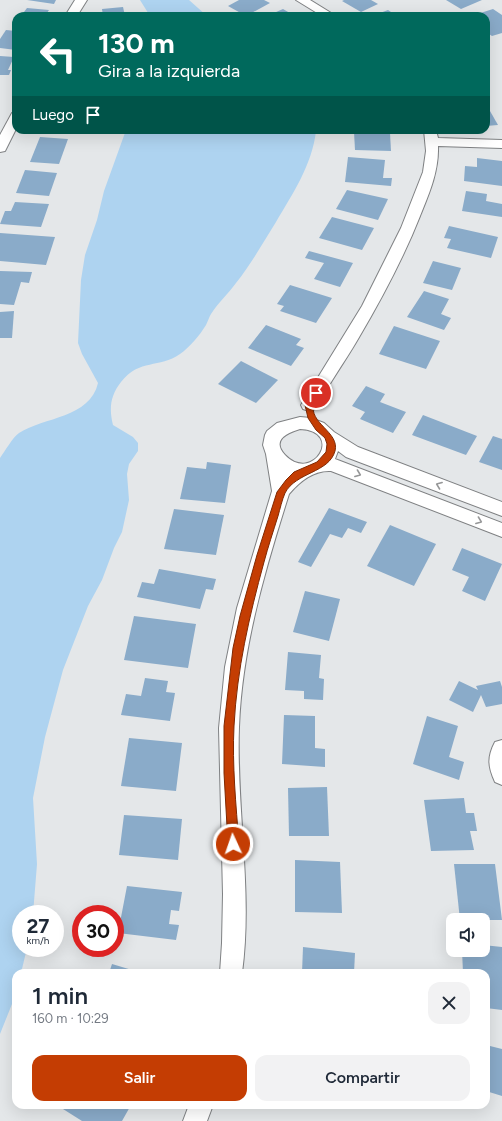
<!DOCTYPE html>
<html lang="es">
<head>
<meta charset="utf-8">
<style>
	:root { --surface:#fff; --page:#f2f2f3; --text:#1f2937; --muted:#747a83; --accent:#c43d03 }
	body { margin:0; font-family:Figtree,sans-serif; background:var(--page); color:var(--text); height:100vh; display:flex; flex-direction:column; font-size:15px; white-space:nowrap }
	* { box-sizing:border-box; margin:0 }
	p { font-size:13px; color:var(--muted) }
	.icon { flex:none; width:22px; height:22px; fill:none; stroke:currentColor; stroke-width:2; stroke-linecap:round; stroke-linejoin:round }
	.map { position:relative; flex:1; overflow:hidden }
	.sheet { position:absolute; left:12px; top:969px; width:478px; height:140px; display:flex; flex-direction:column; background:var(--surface); border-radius:12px; box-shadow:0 4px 16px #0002 }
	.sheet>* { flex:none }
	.top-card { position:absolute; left:12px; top:12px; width:478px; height:122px; border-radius:12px; box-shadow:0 4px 16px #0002; background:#00695c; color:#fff; overflow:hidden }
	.buttons { position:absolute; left:446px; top:913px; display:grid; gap:8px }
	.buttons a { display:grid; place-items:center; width:44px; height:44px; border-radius:8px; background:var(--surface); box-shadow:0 4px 16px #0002; font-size:20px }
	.speed { position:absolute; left:12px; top:905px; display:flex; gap:8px; font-size:20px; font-weight:700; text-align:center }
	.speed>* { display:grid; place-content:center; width:52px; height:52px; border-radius:50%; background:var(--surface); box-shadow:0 4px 16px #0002; line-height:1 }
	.speed small { font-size:10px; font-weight:400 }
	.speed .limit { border:6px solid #d22; background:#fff; color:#111 }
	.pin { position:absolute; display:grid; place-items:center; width:34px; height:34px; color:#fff; margin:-17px; border:2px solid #fff; border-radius:50%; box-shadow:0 1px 4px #0007 }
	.me { position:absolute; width:44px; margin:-22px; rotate:357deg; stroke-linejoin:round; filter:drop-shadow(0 0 3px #0008) }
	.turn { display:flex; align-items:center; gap:14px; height:84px; padding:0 20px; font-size:18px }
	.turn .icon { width:52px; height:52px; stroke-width:2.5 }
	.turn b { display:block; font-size:28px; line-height:34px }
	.then { display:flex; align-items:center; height:38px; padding:0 20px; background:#0003; gap:8px; font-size:15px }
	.round { display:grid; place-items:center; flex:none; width:42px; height:42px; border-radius:12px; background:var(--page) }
	.headline { display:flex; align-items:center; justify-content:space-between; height:68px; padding:0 20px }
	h1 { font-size:24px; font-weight:600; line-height:30px }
	.cta { display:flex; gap:8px; margin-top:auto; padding:8px 20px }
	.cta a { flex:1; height:46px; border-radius:12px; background:var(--accent); color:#fff; font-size:16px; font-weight:600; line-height:46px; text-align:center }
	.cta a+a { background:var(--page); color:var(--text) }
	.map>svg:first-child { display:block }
</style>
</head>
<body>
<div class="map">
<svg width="502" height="1121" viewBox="0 0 502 1121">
	<rect width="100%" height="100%" fill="#e4e7e9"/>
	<g fill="#aed3f0">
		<path d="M140,0h49l18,16h-57z"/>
		<path d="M126,130h190v1c-4,34 -23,62 -40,91 -13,21 -25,42 -40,61 -8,11 -18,20 -25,31 -2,3 -3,7 -5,11 -6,10 -17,23 -26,29 -21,15 -40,4 -59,28 -11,14 -12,27 -8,43l20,12 5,6v8l-9,13 -2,10 2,26 -7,32 -8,16 -12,32 -14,26 -25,64 -18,67 -12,61 4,66 -4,50h-12v34h6l-6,25h-5v21l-16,40v-576c5,-7 13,-21 19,-25 25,-16 71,-15 79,-50l-16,-29 -4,-11 3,-63 4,-25 12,-35 7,-29z"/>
	</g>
	<g fill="#8aabc9">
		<path d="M27,0h29l-2,4z"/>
		<path d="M239,0h25l6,3 -24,13 -18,-10z"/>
		<path d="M344,0h27l7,4 -17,8 -19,-11z"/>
		<path d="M446,0h36l-21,9z"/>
		<path d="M123,7l2,9h-22l-1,-7z"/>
		<path d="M27,8l22,2 -4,6h-24z"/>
		<path d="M283,9l12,7h-28z"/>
		<path d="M493,9l9,6v18l-10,3 -6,-4v-16h-15z"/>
		<path d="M388,10l9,6h-25z"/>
		<path d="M6,30l10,1v19l-16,-2v-9z"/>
		<path d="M0,56l14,1 -6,13h3l-2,5h-9z"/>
		<path d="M486,104l12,21 -12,1z"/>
		<path d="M52,130h32l-2,4z"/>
		<path d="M354,132l36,1 1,18 -36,-1z"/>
		<path d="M40,137l28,2 -9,25 -29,-2z"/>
		<path d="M348,157l37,3 -2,18h9l-1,8 -46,-4z"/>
		<path d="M477,158l25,3v25l-38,-5 1,-15 12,1z"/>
		<path d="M25,170l32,3 -8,23 -33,-3z"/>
		<path d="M347,190l41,9 -10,21 -42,-11z"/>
		<path d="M466,191l21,3 -1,7 16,3v13l-40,-6z"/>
		<path d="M15,202l34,2 -8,23 -41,-3 5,-13h6z"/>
		<path d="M332,217l42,11 -12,22 -43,-12z"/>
		<path d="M449,226l49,11 -7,21 -44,-10 4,-9 -7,-1z"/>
		<path d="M0,233l55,4 -9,28 -46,-4z"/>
		<path d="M309,251l44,12 -13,24 -26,-8 10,-16 -19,-5z"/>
		<path d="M433,261l28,7 -9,22 -29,-7z"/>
		<path d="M0,271l32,1 -3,11 -8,-1 -7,23 -14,-1z"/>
		<path d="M290,285l42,13 -16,25 -36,-12 4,-5 -7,-2z"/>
		<path d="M424,291l25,8 -8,15 10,4 -7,12 -37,-13z"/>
		<path d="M14,311l-2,27h-12v-26z"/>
		<path d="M266,325l35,14 -5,6 8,3 -13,18 -43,-18z"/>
		<path d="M394,326l46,15 -14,28 -47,-15z"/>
		<path d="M241,361l37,19 -22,23 -38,-19z"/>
		<path d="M366,386l19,8 -5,8 26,10 -13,21 -33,-14 5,-7 -13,-6z"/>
		<path d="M423,415l54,21 -11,19 -54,-20z"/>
		<path d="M493,436l9,3v31l-23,-8z"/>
		<path d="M207,462l24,3 -6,38 -45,-4 7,-32 19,2z"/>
		<path d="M329,508l38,14 -6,11 -13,-5 -6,10 -12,-4 -19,33 -13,-5z"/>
		<path d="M174,509l50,6 -8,40 -52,-6z"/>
		<path d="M390,525l46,19 -22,42 -47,-20z"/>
		<path d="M462,548l40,16 -17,37 -23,-10 7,-14 -17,-7z"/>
		<path d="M159,569l57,10 -3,11 -7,-1 -6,20 -63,-12 5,-15 12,2z"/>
		<path d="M305,591l35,8 -11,42 -36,-9z"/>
		<path d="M134,616l62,8 -8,44 -64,-8z"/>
		<path d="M288,652l33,3 -2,23 5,1 -1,21 -19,-1v-8l-19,-1z"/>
		<path d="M145,678l23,3 -2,11 9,1 -5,28 -49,-6 5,-21 15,2z"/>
		<path d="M459,681l19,9 -2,-4 24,-5 2,6v17l-16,3 -5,-12 -8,17 -24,-12z"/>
		<path d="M284,715l31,1v32l10,1v18l-43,-3z"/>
		<path d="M427,716l31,10 -9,31 15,5 -5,18 -46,-16z"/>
		<path d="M129,738l53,5 -6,48 -55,-5z"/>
		<path d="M327,787l2,49h-40l-1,-48z"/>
		<path d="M464,798l2,15h8l3,18h-7l4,19 -43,1 -7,-51z"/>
		<path d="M124,815l58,4 -4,41 -59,-5z"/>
		<path d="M295,860l45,2 2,51 -47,-1z"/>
		<path d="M454,864h41l7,56h-42z"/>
		<path d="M127,886l55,6 -3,19 -8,-1 -2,14 10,1 -3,15 -58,-7z"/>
		<path d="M483,945l19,2v63l-16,-2v-35h-23l-1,-23h21z"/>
		<path d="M303,947l52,6 -1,20h-52z"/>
		<path d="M112,964l30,9h-33z"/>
		<path d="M486,1045l16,4v47l-16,-5z"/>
		<path d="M65,1105h66l-9,16h-40l-19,-12z"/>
	</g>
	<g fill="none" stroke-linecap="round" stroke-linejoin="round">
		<g stroke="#7f8183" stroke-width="2">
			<g id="minor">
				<path d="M75,0h12l-10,16h-12z"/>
				<path d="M296,0h14l26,16h-14z"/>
				<path d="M16,112v17l-11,22 -5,1v-17l12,-22z"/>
				<path d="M424,130h12l2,8 64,2v8l-64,-2c1,25 -9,48 -18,70 -17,43 -39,84 -62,123 -14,24 -30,46 -43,70l-6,2 -6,-2 -2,-4 61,-99 39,-78 22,-56 3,-21z"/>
				<path d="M300,417l11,1 13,5 10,9 24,15 144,55v14l-156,-59 -8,-6 -3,8 167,64v14l-171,-66c-17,-1 -31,10 -42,23 -24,76 -47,153 -50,233 -3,82 14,165 3,246h-22l2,-30 1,-49 -4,-166 6,-61 12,-59 35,-117 -6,-37 -3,-9 2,-10 2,-4 10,-8zM300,429c45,2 13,55 -15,26 -14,-15 2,-22 15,-26z"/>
				<path d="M502,740v45l-7,-3c-7,-15 -8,-25 0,-40z"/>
				<path d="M189,1105h24l-6,16h-24z"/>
			</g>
		</g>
		<use href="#minor" fill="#fff" fill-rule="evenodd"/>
	</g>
	<defs><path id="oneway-chevron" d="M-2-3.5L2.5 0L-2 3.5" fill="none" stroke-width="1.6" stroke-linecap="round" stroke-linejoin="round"/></defs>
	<g stroke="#969798">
		<use href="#oneway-chevron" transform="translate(358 474) rotate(21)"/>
		<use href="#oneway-chevron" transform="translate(439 485) rotate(-159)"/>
		<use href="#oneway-chevron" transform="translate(479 521) rotate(21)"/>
	</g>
	<path fill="#c43d03" stroke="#7f2802" d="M316,390l4,3c-2,4 -5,7 -6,11 -6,19 26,28 21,47 -6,22 -39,21 -50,42 -3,7 -5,16 -7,23 -5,16 -10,31 -14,46 -15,55 -27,107 -30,164 -2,39 2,79 5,118l-2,4 -4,1 -4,-1 -1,-4 -4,-71v-47l9,-78 7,-32 17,-61 20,-63 9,-12 8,-8 23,-10 9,-10 1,-8 -2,-6 -9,-8 -8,-12 -3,-13 8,-14z"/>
</svg>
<div class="buttons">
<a><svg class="icon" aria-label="sound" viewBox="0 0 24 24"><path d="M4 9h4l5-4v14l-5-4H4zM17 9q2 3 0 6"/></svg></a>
</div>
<div class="speed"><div>27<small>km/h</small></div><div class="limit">30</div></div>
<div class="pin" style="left:316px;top:393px;background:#d93025"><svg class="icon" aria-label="arrive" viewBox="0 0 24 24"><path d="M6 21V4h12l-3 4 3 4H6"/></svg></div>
<svg class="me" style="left:233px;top:844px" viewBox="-20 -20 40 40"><circle r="17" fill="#c43d03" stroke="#fff" stroke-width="3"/><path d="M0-11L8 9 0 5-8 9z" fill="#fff"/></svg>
<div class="top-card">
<div class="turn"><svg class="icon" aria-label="left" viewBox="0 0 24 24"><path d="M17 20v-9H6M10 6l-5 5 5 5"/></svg><div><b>130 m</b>Gira a la izquierda</div></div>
<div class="then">Luego<svg class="icon" aria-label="arrive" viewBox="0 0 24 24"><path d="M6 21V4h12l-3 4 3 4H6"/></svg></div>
</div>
<section class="sheet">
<div class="headline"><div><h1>1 min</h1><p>160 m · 10:29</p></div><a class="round"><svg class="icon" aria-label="close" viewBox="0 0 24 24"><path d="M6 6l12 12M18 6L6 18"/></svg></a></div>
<div class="cta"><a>Salir</a><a>Compartir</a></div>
</section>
</div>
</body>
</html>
